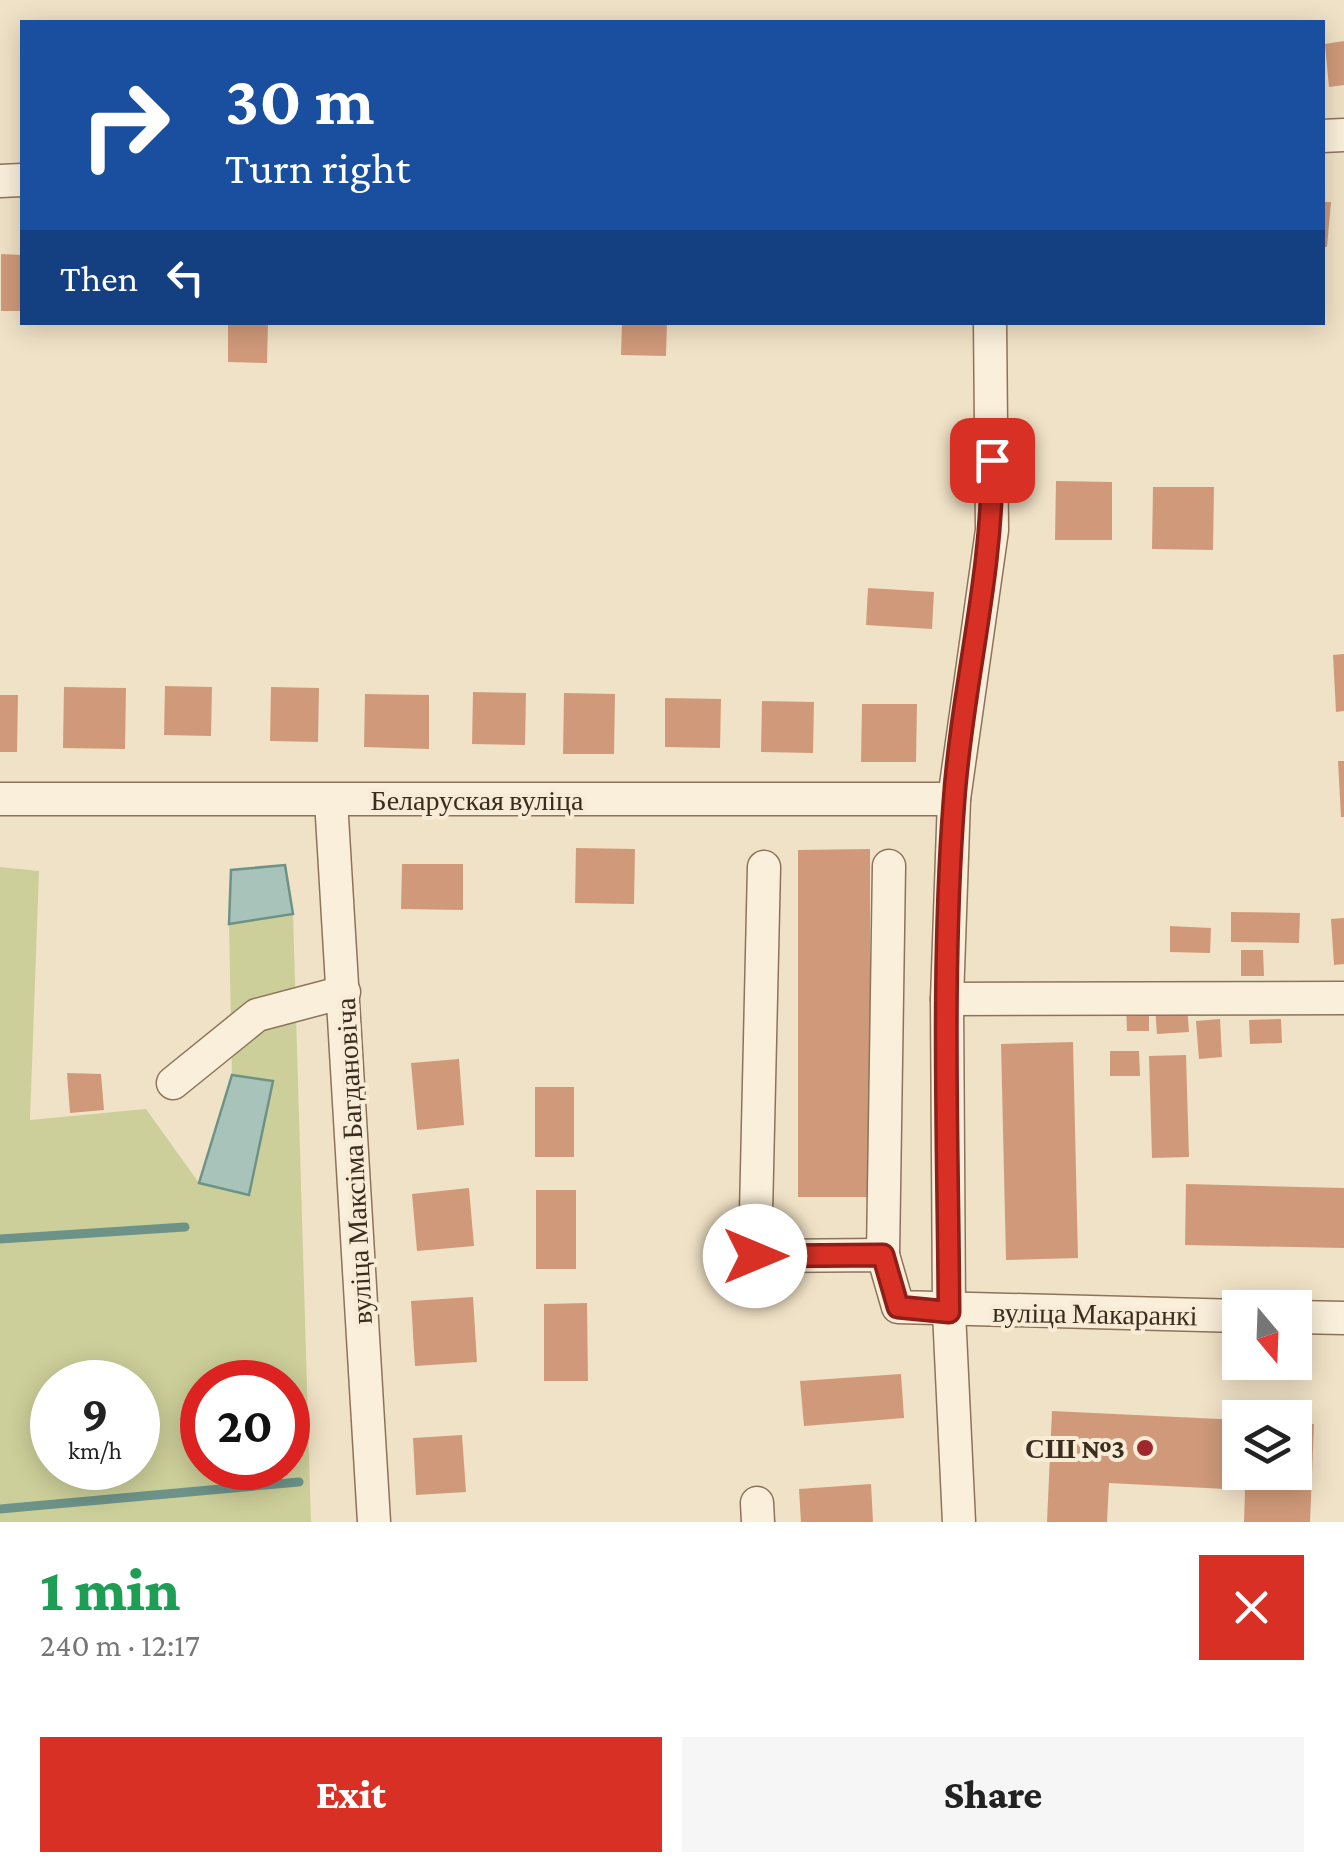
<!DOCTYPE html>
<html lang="en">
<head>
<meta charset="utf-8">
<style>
	:root { --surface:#fff; --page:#f6f6f6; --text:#222; --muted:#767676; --accent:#d93025 }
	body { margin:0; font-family:"Crimson Pro",serif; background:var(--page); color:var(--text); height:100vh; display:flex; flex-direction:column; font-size:38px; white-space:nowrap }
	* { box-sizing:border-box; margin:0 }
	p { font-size:32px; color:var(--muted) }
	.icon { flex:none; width:55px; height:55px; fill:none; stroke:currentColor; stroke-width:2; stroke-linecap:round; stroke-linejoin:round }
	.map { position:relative; height:1522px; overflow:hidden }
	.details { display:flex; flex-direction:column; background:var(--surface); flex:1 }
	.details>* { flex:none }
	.banner { position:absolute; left:20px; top:20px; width:1305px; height:305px; border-radius:0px; box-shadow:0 5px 25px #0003; background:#1a4fa0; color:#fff; overflow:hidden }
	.needle { width:65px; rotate:161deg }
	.buttons { position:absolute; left:1222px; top:1290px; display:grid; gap:20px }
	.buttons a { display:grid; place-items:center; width:90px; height:90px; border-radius:0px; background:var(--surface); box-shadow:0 5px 25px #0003; font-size:50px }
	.speed { position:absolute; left:30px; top:1360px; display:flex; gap:20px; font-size:50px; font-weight:700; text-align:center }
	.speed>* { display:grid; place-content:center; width:130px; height:130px; border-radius:50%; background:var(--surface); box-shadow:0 5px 25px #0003; line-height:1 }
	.speed small { font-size:25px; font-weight:400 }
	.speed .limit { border:15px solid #d22; background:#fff; color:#111 }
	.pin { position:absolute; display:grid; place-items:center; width:85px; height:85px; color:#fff; margin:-42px; border-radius:20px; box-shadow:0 5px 15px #0006 }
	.me { position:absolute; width:110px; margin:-55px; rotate:90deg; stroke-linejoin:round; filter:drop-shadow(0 0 8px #0008) }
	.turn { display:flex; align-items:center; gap:35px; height:210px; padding:0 40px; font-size:45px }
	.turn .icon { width:130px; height:130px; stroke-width:2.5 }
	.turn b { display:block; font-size:70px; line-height:85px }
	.then { display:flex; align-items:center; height:95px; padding:0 40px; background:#0003; gap:20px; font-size:38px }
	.round { display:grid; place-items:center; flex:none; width:105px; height:105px; border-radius:0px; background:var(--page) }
	.summary { display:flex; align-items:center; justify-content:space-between; height:170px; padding:0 40px }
	h1 { font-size:60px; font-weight:800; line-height:75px; color:#1e9e55 }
	.button { display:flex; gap:20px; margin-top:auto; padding:20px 40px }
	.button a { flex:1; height:115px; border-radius:0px; background:var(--accent); color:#fff; font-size:40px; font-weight:800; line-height:115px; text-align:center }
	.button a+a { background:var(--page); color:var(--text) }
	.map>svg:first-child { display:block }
</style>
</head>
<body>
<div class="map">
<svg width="1344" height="1522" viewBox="0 0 1344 1522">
	<rect width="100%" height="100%" fill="#f0e2c6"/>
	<path fill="#cccf99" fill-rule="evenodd" d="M0,867l39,4 -9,249 116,-11 53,74 49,12 25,-113 -41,-7 -3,-151 64,-10 18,608h-311zM52,1382h86v86h-86zM202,1382h86v86h-86z"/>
	<g fill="#a8c4ba" stroke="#6d9388" stroke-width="2.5">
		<path d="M285,865l8,49 -64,10 2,-54z"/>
		<path d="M232,1075l41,6 -24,114 -50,-12z"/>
	</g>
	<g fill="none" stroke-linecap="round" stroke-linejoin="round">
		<g stroke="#6d9388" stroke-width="9">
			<path d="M0,1239l185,-12"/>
			<path d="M0,1509l299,-27"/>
		</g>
	</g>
	<g fill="#d09a7a">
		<path d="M1344,41v44l-15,2 -4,-43z"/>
		<path d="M1322,202h9l-4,45h-5z"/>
		<path d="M1,254l21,1v56h-21z"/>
		<path d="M228,322h40l-1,41 -39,-1z"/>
		<path d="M622,322h45l-1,34 -45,-1z"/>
		<path d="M1056,481l56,1v58h-57z"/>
		<path d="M1153,487h61l-1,63 -61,-1z"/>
		<path d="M868,588l66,4 -2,37 -66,-4z"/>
		<path d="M1344,654v57l-8,1 -3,-57z"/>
		<path d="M165,686l47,1 -1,49 -47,-1z"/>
		<path d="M64,687l62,1 -1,61 -62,-1z"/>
		<path d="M271,687l48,1 -1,54 -48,-1z"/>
		<path d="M473,692l53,1 -1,52 -53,-1z"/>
		<path d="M564,693l51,1 -1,60h-51z"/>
		<path d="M365,694l64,1v54l-65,-2z"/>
		<path d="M0,695h18l-1,57h-17z"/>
		<path d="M665,698l56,1 -1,49 -55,-1z"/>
		<path d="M762,701l52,1 -1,51 -52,-1z"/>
		<path d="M862,704h55l-1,58h-55z"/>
		<path d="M1338,761h6v56h-3z"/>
		<path d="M576,848l59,1 -1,55 -59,-1z"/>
		<path d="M870,849v348h-72v-347z"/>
		<path d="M402,864h61v46l-62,-1z"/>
		<path d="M1231,912l69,1 -1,30 -68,-1z"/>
		<path d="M1344,918v46l-10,1 -3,-46z"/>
		<path d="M1170,926l41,2 -1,25 -40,-1z"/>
		<path d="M1241,950h22l1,26h-23z"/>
		<path d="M1187,1005l2,27 -32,2 -2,-27z"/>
		<path d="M1126,1007h23v24h-22z"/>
		<path d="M1220,1019l2,38 -23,2 -3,-38z"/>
		<path d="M1281,1019l1,24 -32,1 -1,-24z"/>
		<path d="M1073,1042l5,216 -72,2 -5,-216z"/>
		<path d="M1110,1051h29l1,25h-30z"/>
		<path d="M1186,1055l3,102 -37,1 -3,-102z"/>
		<path d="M459,1059l5,66 -47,5 -6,-67z"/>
		<path d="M67,1073l34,1 3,36 -34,3z"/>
		<rect x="535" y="1087" width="39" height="70"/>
		<path d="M1186,1184l158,4v60l-159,-3z"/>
		<path d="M469,1188l5,58 -57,5 -5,-57z"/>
		<rect x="536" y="1190" width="40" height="79"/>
		<path d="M473,1297l4,65 -62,4 -4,-65z"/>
		<path d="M587,1303l1,78h-44v-77z"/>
		<path d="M901,1374l3,44 -100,8 -4,-45z"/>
		<path d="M1052,1411l188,9v52h55v-49l19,1 -4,98h-66l1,-32 -136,-7 -2,39h-60z"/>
		<path d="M462,1435l4,57 -50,3 -3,-57z"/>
		<path d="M871,1484l2,38h-72l-2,-33z"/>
	</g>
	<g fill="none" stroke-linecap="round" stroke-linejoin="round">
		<g stroke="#8d735b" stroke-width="35">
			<g id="minor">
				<path d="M1322,136l22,-1"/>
				<path d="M0,181l22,-1"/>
				<path d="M0,799h954"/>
				<path d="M331,800l43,722"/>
				<path d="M764,867l-9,389 128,-1 15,52 342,9"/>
				<path d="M947,999l397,-1"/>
				<path d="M173,1083l84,-68 87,-23"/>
				<path d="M883,1255l6,-389"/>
				<path d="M1295,1317l49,1"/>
				<path d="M757,1503l1,19"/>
				<path d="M959,1522l-10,-210 -2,-313 7,-200 38,-269 -2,-208"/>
			</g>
		</g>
		<use href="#minor" stroke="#faefda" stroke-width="32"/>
	</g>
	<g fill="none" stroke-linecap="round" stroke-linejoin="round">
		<g stroke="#8d1f18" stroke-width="25">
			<path id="route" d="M755,1256l128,-1 15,52 51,5c-1,-170 -8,-342 5,-511 8,-115 39,-225 38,-341"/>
		</g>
		<use href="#route" stroke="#d93025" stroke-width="18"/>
	</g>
	<circle fill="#9f282e" stroke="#f7ecd6" stroke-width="4" cx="1145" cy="1448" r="10"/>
	<g text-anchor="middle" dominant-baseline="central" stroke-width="8" stroke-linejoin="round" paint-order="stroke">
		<g font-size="28" fill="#3c2c1f" stroke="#f7ecd6">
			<text x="477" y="800">Беларуская вуліца</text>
			<text transform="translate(354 1161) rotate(-93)">вуліца Максіма Багдановіча</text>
			<text transform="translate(1095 1314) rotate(1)">вуліца Макаранкі</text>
		</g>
		<g font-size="28" font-weight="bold" fill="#3c2c1f" stroke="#f7ecd6" text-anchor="end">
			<text x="1125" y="1448">СШ №3</text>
		</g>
	</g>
</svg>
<div class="buttons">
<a><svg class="needle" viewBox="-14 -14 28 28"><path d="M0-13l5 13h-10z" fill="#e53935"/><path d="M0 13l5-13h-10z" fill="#767676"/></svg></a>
<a><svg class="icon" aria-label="layers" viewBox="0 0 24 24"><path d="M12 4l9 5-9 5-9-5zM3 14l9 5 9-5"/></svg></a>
</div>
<div class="speed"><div>9<small>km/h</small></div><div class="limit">20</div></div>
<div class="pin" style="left:992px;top:460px;background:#d93025"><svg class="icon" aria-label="arrive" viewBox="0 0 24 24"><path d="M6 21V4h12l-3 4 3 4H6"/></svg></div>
<svg class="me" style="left:755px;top:1256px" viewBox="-20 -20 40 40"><circle r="19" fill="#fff"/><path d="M0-13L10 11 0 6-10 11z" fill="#d93025"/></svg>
<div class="banner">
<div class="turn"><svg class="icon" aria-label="right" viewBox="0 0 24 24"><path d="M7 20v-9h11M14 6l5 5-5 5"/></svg><div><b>30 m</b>Turn right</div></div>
<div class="then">Then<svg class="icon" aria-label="left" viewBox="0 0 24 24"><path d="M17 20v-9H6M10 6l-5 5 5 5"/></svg></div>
</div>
</div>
<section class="details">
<div class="summary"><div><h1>1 min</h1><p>240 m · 12:17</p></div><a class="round" style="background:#d93025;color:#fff"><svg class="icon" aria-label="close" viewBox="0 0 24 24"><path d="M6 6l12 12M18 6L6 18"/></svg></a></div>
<div class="button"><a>Exit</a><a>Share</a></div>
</section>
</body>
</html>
